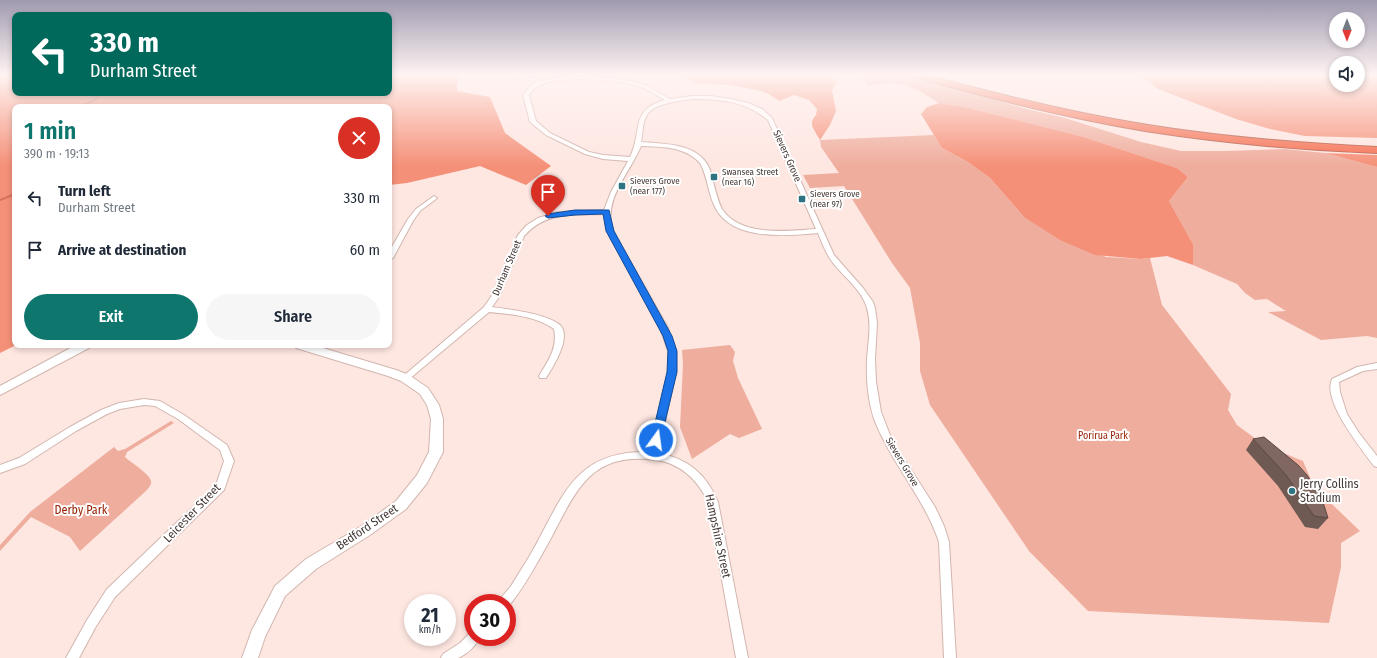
<!DOCTYPE html>
<html lang="en">
<head>
<meta charset="utf-8">
<style>
	:root { --surface:#fff; --page:#f6f6f7; --text:#1f2937; --muted:#747a83; --accent:#0f766e }
	body { margin:0; font-family:"Fira Sans Condensed",sans-serif; background:var(--page); color:var(--text); height:100vh; display:flex; flex-direction:column; font-size:15px; white-space:nowrap }
	* { box-sizing:border-box; margin:0 }
	p { font-size:13px; color:var(--muted) }
	.icon { flex:none; width:22px; height:22px; fill:none; stroke:currentColor; stroke-width:2; stroke-linecap:round; stroke-linejoin:round }
	.map { position:relative; flex:1; overflow:hidden }
	.panel { position:absolute; left:12px; top:104px; width:380px; height:244px; display:flex; flex-direction:column; background:var(--surface); border-radius:8px; box-shadow:0 2px 6px #0003 }
	.panel>* { flex:none }
	.top-card { position:absolute; left:12px; top:12px; width:380px; height:84px; border-radius:8px; box-shadow:0 2px 6px #0003; background:#00695c; color:#fff; overflow:hidden }
	.needle { width:26px; rotate:180deg }
	.controls { position:absolute; left:1329px; top:12px; display:grid; gap:8px }
	.controls a { display:grid; place-items:center; width:36px; height:36px; border-radius:50%; background:var(--surface); box-shadow:0 2px 6px #0003; font-size:20px }
	.speed { position:absolute; left:404px; top:594px; display:flex; gap:8px; font-size:20px; font-weight:700; text-align:center }
	.speed>* { display:grid; place-content:center; width:52px; height:52px; border-radius:50%; background:var(--surface); box-shadow:0 2px 6px #0003; line-height:1 }
	.speed small { font-size:10px; font-weight:400 }
	.speed .limit { border:6px solid #d22; background:#fff; color:#111 }
	.pin { position:absolute; display:grid; place-items:center; width:34px; height:34px; color:#fff; margin:-41px -17px; border-radius:50% 50% 50% 0; rotate:-45deg; box-shadow:0 0 4px #0007 }
	.pin .icon { rotate:45deg }
	.me { position:absolute; width:44px; margin:-22px; rotate:14deg; stroke-linejoin:round; filter:drop-shadow(0 0 3px #0008) }
	.turn { display:flex; align-items:center; gap:14px; height:84px; padding:0 12px; font-size:18px }
	.turn .icon { width:52px; height:52px; stroke-width:2.5 }
	.turn b { display:block; font-size:28px; line-height:34px }
	.round { display:grid; place-items:center; flex:none; width:42px; height:42px; border-radius:21px; background:var(--page) }
	.overview { display:flex; align-items:center; justify-content:space-between; height:68px; padding:0 12px }
	h1 { font-size:24px; font-weight:600; line-height:30px; color:var(--accent) }
	.button { display:flex; gap:8px; margin-top:auto; padding:8px 12px }
	.button a { flex:1; height:46px; border-radius:24px; background:var(--accent); color:#fff; font-size:16px; font-weight:600; line-height:46px; text-align:center }
	.button a+a { background:var(--page); color:var(--text) }
	ul { padding:0; list-style:none }
	li { display:flex; align-items:center; gap:12px; height:52px; padding:0 12px }
	li div { flex:1 }
	li b { display:block; font-size:15px }
	li em { font-style:normal }
	.map>svg:first-child { display:block }
</style>
</head>
<body>
<div class="map">
<svg width="1377" height="658" viewBox="0 0 1377 658">
	<rect width="100%" height="100%" fill="#fee6e1"/>
	<g fill="#efad9d">
		<path d="M857,74h48l122,35 38,9 76,24 40,9h44l59,-2 41,4 52,14v171l-10,-2 -46,4 -53,-28 18,-1 -19,-12 -12,1 -10,-7 -8,-9 -44,-19v-21l-24,-43 19,-24 -11,-9 -93,-31 -115,-29 -30,-5 -18,-11 -13,-6 -16,-3 -24,2 -9,-11z"/>
		<path d="M934,135l8,13 26,14 22,16 34,39 82,40 35,2 9,-1 12,47 69,89 -3,16 9,15 27,20 39,16 11,26 46,44 -19,12v24l-12,56 -241,-12 -59,-60 -99,-146 -10,-34v-28l-10,-55 -18,-25 -48,-77 -34,2 -7,-13 36,-2 -18,-26 -1,-7z"/>
		<path d="M730,345l5,7 -2,9 5,17 24,51 -23,9 -9,-4 -38,25 -12,-32 3,-63 -1,-14z"/>
		<path d="M171,421l3,2 -47,29 -2,5c5,5 25,17 26,24 1,3 -2,6 -4,9l-67,61 -10,-14 -39,-20 -31,34v-6l30,-33 84,-65 4,4 7,-2z"/>
	</g>
	<g fill="#f59078">
		<path d="M0,74h15v19h374v-19h74l-5,2 -1,15 33,6 15,36 46,33 -25,19 -46,-19 -73,17 -18,2v-78h-374l1,238 -16,8z"/>
		<path d="M681,74h144l12,8 -5,8 4,21 -6,14 -10,15c-5,-10 -13,-16 -4,-25l1,-6 -8,-9 -15,-5 -15,6 -10,-7 -12,-4 -28,-5 -34,-2z"/>
		<path d="M1138,74h198v11h22v-11h19v64l-72,-2 -35,-7 -34,-10 -78,-30z"/>
		<path d="M939,103l30,5 115,29 93,31 11,9 -19,24 24,43v21l-26,-9 -26,3 -46,-4 -35,-15 -36,-23 -34,-39 -22,-16 -26,-14 -21,-34 6,-7z"/>
		<path d="M1325,153l52,2v12z"/>
	</g>
	<g fill="none" stroke-linecap="round" stroke-linejoin="round">
		<path stroke="#d5735d" stroke-width="1.5" d="M79,107l16,-7 2,-5 -4,-2"/>
		<path stroke="#d5735d" stroke-width="2" d="M0,200l15,-6"/>
		<g stroke="#d2b6af" stroke-width="2">
			<g id="minor">
				<path d="M492,74h10l-9,2 -2,-1z"/>
				<path d="M505,74h7l30,7 19,-4 14,-1 44,3 27,6 24,14 22,-3h19l20,3 17,4 14,6 10,9 62,137 29,33 10,14 2,6 2,15 -2,36 1,23 5,30 9,23 7,13 38,59 9,19 5,16 7,116h-12l-5,-116c-15,-45 -48,-79 -65,-123 -6,-19 -8,-40 -7,-60 1,-16 5,-34 0,-51 -5,-18 -23,-31 -34,-45 -7,-9 -11,-20 -15,-30 -31,3 -84,8 -102,-24 -8,-14 -8,-32 -16,-46 -15,-17 -39,-16 -59,-17 -11,27 -39,54 -28,85l55,97 8,23v21l-18,81c31,6 48,21 60,49l30,156h-12l-28,-156c-10,-22 -28,-39 -52,-42 -66,-9 -80,31 -106,80 -13,23 -25,46 -42,67h-1v-4h-9c3,-6 9,-12 13,-17 6,-10 12,-19 18,-29 33,-56 42,-107 120,-105l19,-80v-21l-8,-23 -53,-97 -3,-17c-31,1 -58,-3 -80,22l-25,61 -7,10c16,2 58,7 69,19 10,13 -8,41 -15,52h-6l-1,-2c9,-15 19,-28 15,-47 -18,-13 -43,-15 -65,-17l-81,68h-6l-1,-2 83,-71 7,-10 27,-62 9,-10 11,-7 20,-6 46,-2 7,-18 17,-31 -25,-2 -18,-5 -39,-19 -16,-13 -7,-27 7,-9 7,-4 -32,-7zM575,79c21,1 45,0 66,8 8,3 16,9 24,13 -36,10 -22,31 -35,57l-27,-2 -14,-3 -39,-19 -14,-12 -7,-26c11,-15 29,-15 46,-16zM692,99c28,0 53,2 76,21l48,109c-28,2 -76,8 -94,-20 -6,-12 -8,-26 -12,-39 -10,-27 -45,-26 -69,-28 2,-8 1,-17 5,-25 6,-14 33,-16 46,-18z"/>
				<path d="M434,196l3,2 -1,1 -16,12 -7,10 -20,37 -4,2v-8l19,-33 8,-10z"/>
				<path d="M1377,363v6l-14,2 -24,11 1,10 7,22 12,19 18,23v11l-3,-1c-13,-18 -52,-65 -42,-87l25,-12z"/>
				<path d="M144,399l16,2 24,14 43,30 7,16 -10,29 -109,107 -20,31 -16,30h-13l21,-38 20,-31 109,-104 8,-24 -4,-11 -42,-31 -23,-13 -11,-1 -24,4 -13,5 -31,17 -51,33 -25,9v-8l19,-7 51,-31 31,-17 18,-7z"/>
				<path d="M473,632v5h7c-3,8 -14,18 -22,21 -5,0 -12,0 -17,0l2,-4 17,-11 10,-10z"/>
			</g>
		</g>
		<g stroke="#d2b6af" stroke-width="2">
			<g id="tertiary">
				<path d="M76,345h15l-2,3 -89,47v-9z"/>
				<path d="M294,345h19l83,25 13,5 19,13 11,17 4,14v33l-16,31 -21,26 -36,26 -54,34 -31,27 -20,41 -7,21h-16l10,-28 23,-44 31,-27 54,-32 36,-26 21,-26 12,-23 2,-33 -4,-14 -7,-11 -19,-13 -13,-5 -92,-28z"/>
			</g>
		</g>
		<g stroke="#b75d48" stroke-width="2">
			<path id="motorway" d="M910,74h14c72,20 145,38 218,50 78,13 156,19 235,23v6c-78,-3 -155,-10 -232,-22 -79,-13 -157,-33 -233,-55z"/>
		</g>
		<use href="#minor" fill="#fff" fill-rule="evenodd"/>
		<use href="#tertiary" fill="#fff" fill-rule="evenodd"/>
		<use href="#motorway" fill="#f57052" fill-rule="evenodd"/>
	</g>
	<path fill="#6e5953" d="M1253,439l75,79 -10,11 -13,-2 -27,-41 -32,-36z"/>
	<path fill="#806761" stroke="#5a4844" d="M1264,437l34,28 9,10 14,21 7,22 -14,-2 -28,-41 -33,-36z"/>
	<linearGradient id="sky" x2="0" y2="1"><stop stop-color="#a09ab0"/><stop offset="0.45" stop-color="#fff4f2"/><stop offset="1" stop-color="#fff4f2" stop-opacity="0"/></linearGradient>
	<rect width="1377" height="166" fill="url(#sky)"/>
	<path fill="#1a73e8" stroke="#114b97" d="M575,210h34l5,21 58,105 5,15v21l-17,71h-8l-1,-3 16,-68 1,-21 -5,-15 -57,-105 -3,-17 -28,1 -27,3 -3,-2 3,-2z"/>
	<g fill="#2e7381" stroke="#fff" stroke-width="1.5">
		<rect x="710" y="173" width="8" height="8" rx="2"/>
		<rect x="618" y="182" width="8" height="8" rx="2"/>
		<rect x="798" y="195" width="8" height="8" rx="2"/>
		<circle cx="1292" cy="491" r="4"/>
	</g>
	<g text-anchor="middle" dominant-baseline="central" stroke-width="4" stroke-linejoin="round" paint-order="stroke">
		<g font-size="9" fill="#443936" stroke="#fff" text-anchor="start">
			<text x="722" y="172">Swansea Street<tspan x="722" dy="10">(near 16)</tspan></text>
			<text x="630" y="181">Sievers Grove<tspan x="630" dy="10">(near 177)</tspan></text>
			<text x="810" y="194">Sievers Grove<tspan x="810" dy="10">(near 97)</tspan></text>
		</g>
		<g font-size="10" fill="#443936" stroke="#fff">
			<text transform="translate(787 156) rotate(66)">Sievers Grove</text>
			<text transform="translate(507 268) rotate(-67)">Durham Street</text>
			<text transform="translate(902 462) rotate(59)">Sievers Grove</text>
		</g>
		<g font-size="10" fill="#951f00" stroke="#fff">
			<text x="1103" y="436">Porirua Park</text>
		</g>
		<g font-size="12" fill="#443936" stroke="#fff" text-anchor="start">
			<text x="1300" y="484">Jerry Collins<tspan x="1300" dy="14">Stadium</tspan></text>
		</g>
		<g font-size="12" fill="#951f00" stroke="#fff">
			<text x="81" y="510">Derby Park</text>
		</g>
		<g font-size="12" fill="#443936" stroke="#fff">
			<text transform="translate(192 513) rotate(-46)">Leicester Street</text>
			<text transform="translate(367 527) rotate(-34)">Bedford Street</text>
			<text transform="translate(718 536) rotate(78)">Hampshire Street</text>
		</g>
	</g>
</svg>
<div class="controls">
<a><svg class="needle" viewBox="-14 -14 28 28"><path d="M0-13l5 13h-10z" fill="#e53935"/><path d="M0 13l5-13h-10z" fill="#747a83"/></svg></a>
<a><svg class="icon" aria-label="sound" viewBox="0 0 24 24"><path d="M4 9h4l5-4v14l-5-4H4zM17 9q2 3 0 6"/></svg></a>
</div>
<div class="speed"><div>21<small>km/h</small></div><div class="limit">30</div></div>
<div class="pin" style="left:548px;top:216px;background:#d93025"><svg class="icon" aria-label="arrive" viewBox="0 0 24 24"><path d="M6 21V4h12l-3 4 3 4H6"/></svg></div>
<svg class="me" style="left:656px;top:440px" viewBox="-20 -20 40 40"><circle r="17" fill="#1a73e8" stroke="#fff" stroke-width="3"/><path d="M0-11L8 9 0 5-8 9z" fill="#fff"/></svg>
<div class="top-card">
<div class="turn"><svg class="icon" aria-label="left" viewBox="0 0 24 24"><path d="M17 20v-9H6M10 6l-5 5 5 5"/></svg><div><b>330 m</b>Durham Street</div></div>
</div>
<section class="panel">
<div class="overview"><div><h1>1 min</h1><p>390 m · 19:13</p></div><a class="round" style="background:#d93025;color:#fff"><svg class="icon" aria-label="close" viewBox="0 0 24 24"><path d="M6 6l12 12M18 6L6 18"/></svg></a></div>
<ul>
<li><svg class="icon" aria-label="left" viewBox="0 0 24 24"><path d="M17 20v-9H6M10 6l-5 5 5 5"/></svg><div><b>Turn left</b><p>Durham Street</p></div><em>330 m</em></li>
<li><svg class="icon" aria-label="arrive" viewBox="0 0 24 24"><path d="M6 21V4h12l-3 4 3 4H6"/></svg><div><b>Arrive at destination</b></div><em>60 m</em></li>
</ul>
<div class="button"><a>Exit</a><a>Share</a></div>
</section>
</div>
</body>
</html>
